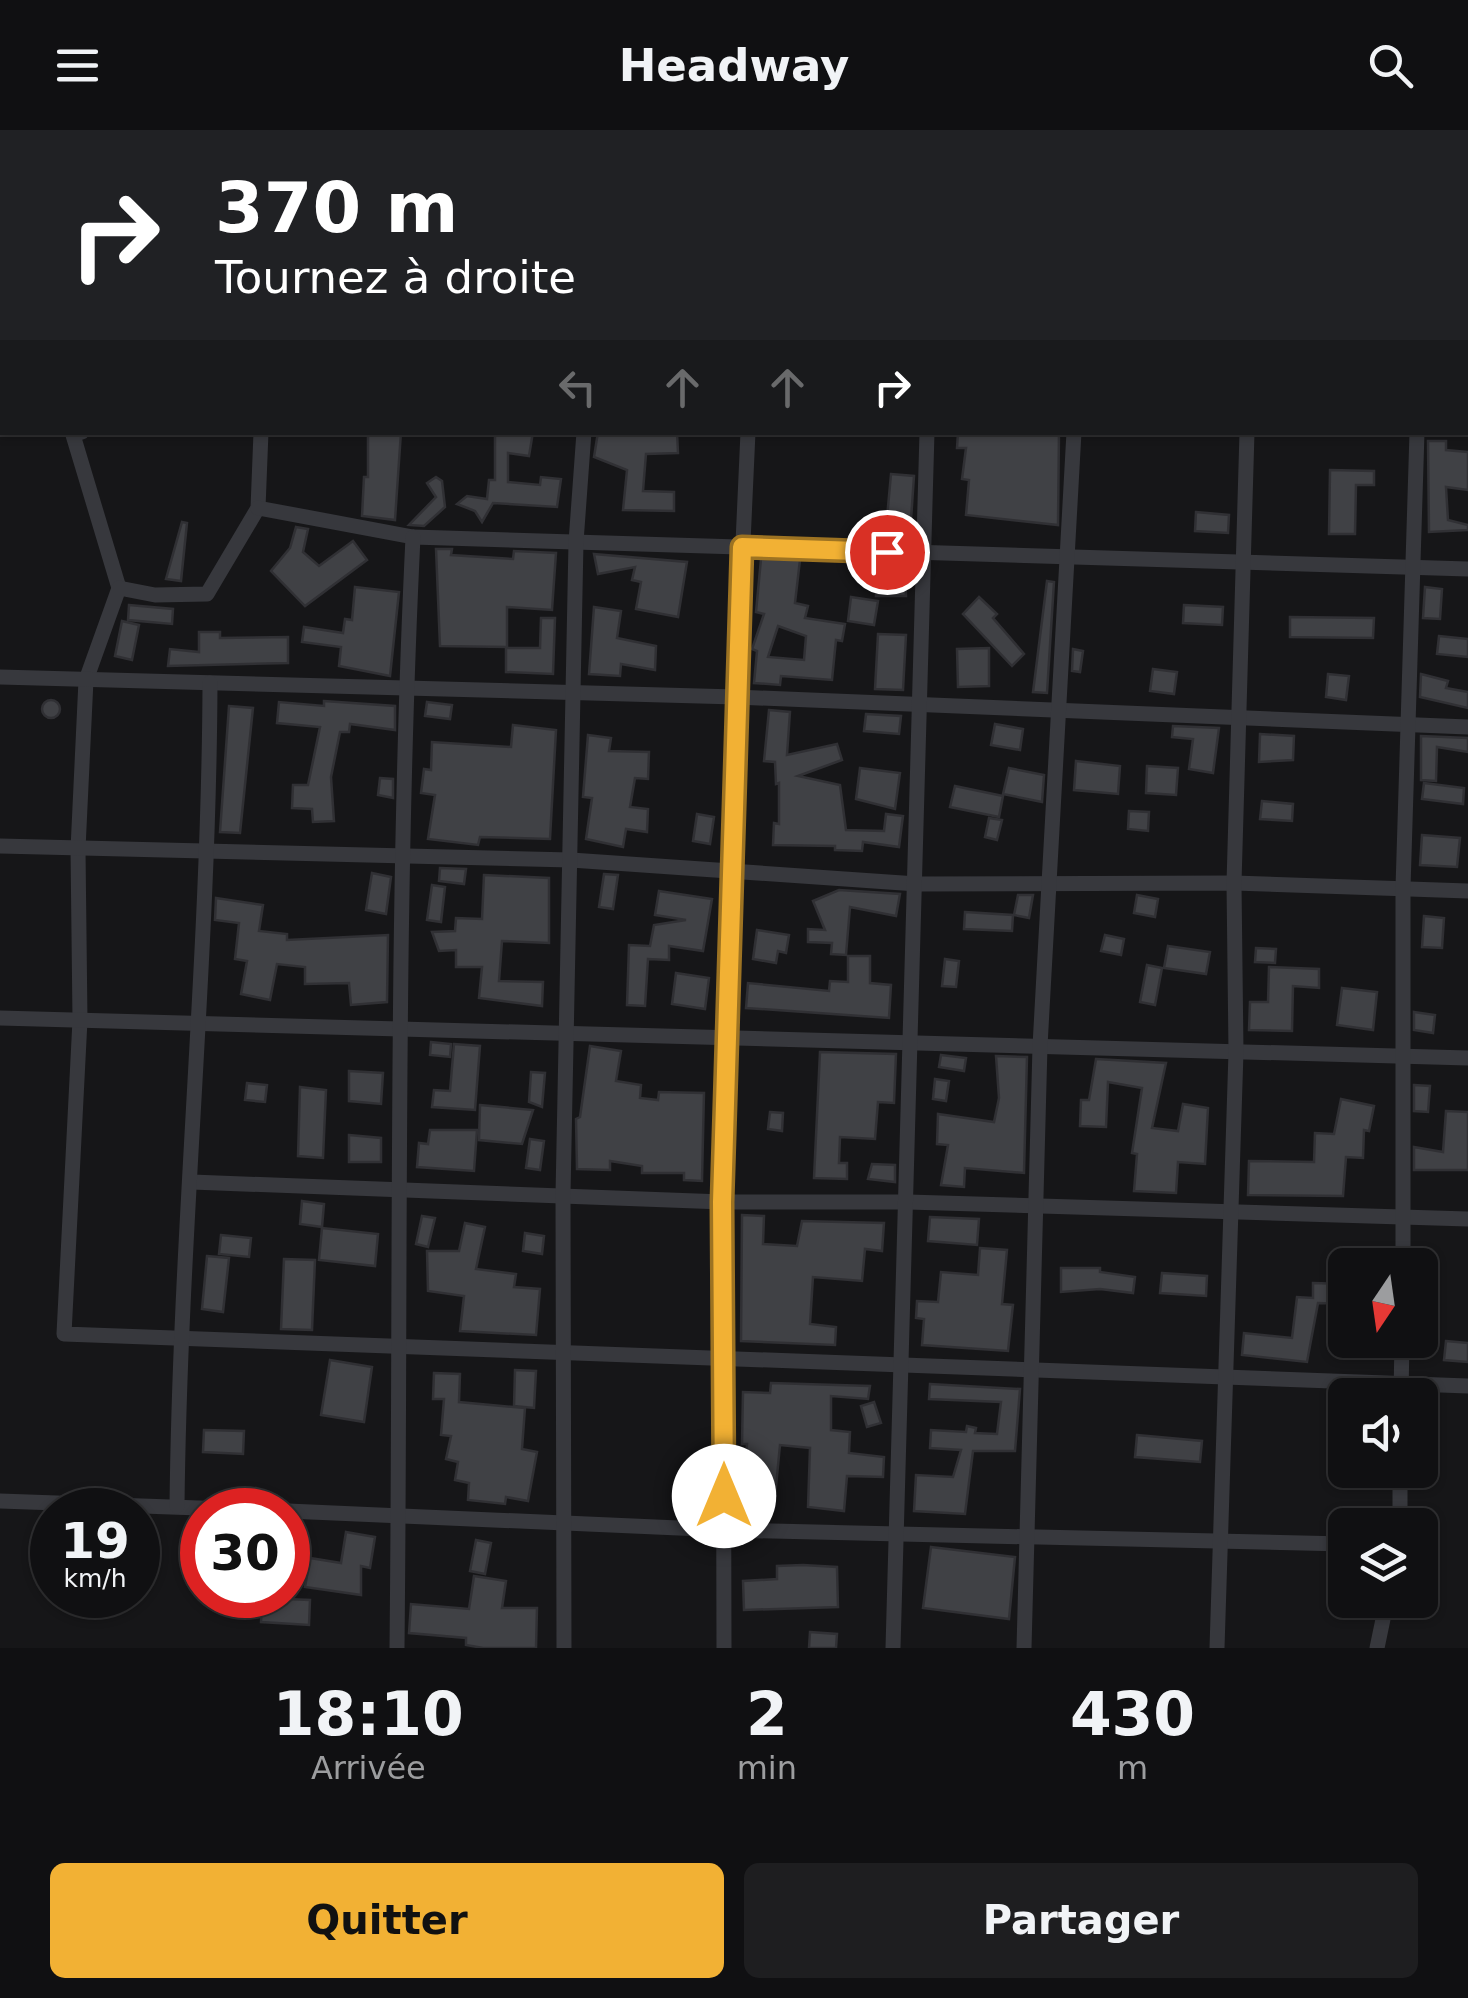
<!DOCTYPE html>
<html lang="fr">
<head>
<meta charset="utf-8">
<style>
	:root { --surface:#101012; --page:#1e1e20; --text:#f1f3f6; --muted:#9c9d9f; --line:#303032; --accent:#f2b134 }
	body { margin:0; font-family:"DejaVu Sans",sans-serif; background:var(--page); color:var(--text); height:100vh; display:flex; flex-direction:column; font-size:38px; white-space:nowrap }
	* { box-sizing:border-box; margin:0 }
	p { font-size:32px; color:var(--muted) }
	.icon { flex:none; width:55px; height:55px; fill:none; stroke:currentColor; stroke-width:2; stroke-linecap:round; stroke-linejoin:round }
	.map { position:relative; height:1518px; overflow:hidden }
	.drawer { display:flex; flex-direction:column; background:var(--surface); flex:1 }
	.drawer>* { flex:none }
	.top-card { position:absolute; left:0px; top:0px; width:1470px; height:305px; box-shadow:0 2px 8px #0004,0 0 0 2px var(--line); background:#202124; color:#fff; overflow:hidden }
	.needle { width:65px; rotate:193deg }
	.tools { position:absolute; left:1328px; top:1118px; display:grid; gap:20px }
	.tools a { display:grid; place-items:center; width:110px; height:110px; border-radius:15px; background:var(--surface); box-shadow:0 2px 8px #0004,0 0 0 2px var(--line); font-size:50px }
	.speed { position:absolute; left:30px; top:1358px; display:flex; gap:20px; font-size:50px; font-weight:700; text-align:center }
	.speed>* { display:grid; place-content:center; width:130px; height:130px; border-radius:50%; background:var(--surface); box-shadow:0 2px 8px #0004,0 0 0 2px var(--line); line-height:1 }
	.speed small { font-size:25px; font-weight:400 }
	.speed .limit { border:15px solid #d22; background:#fff; color:#111 }
	.pin { position:absolute; display:grid; place-items:center; width:85px; height:85px; color:#fff; margin:-42px; border:5px solid #fff; border-radius:50%; box-shadow:0 2px 10px #0007 }
	.me { position:absolute; width:110px; margin:-55px; rotate:0deg; stroke-linejoin:round; filter:drop-shadow(0 0 8px #0008) }
	.turn { display:flex; align-items:center; gap:35px; height:210px; padding:0 50px; font-size:45px }
	.turn .icon { width:130px; height:130px; stroke-width:2.5 }
	.turn b { display:block; font-size:70px; line-height:85px }
	.lanes { display:flex; align-items:center; height:95px; padding:0 50px; background:#0003; justify-content:center; gap:50px; direction:ltr }
	.lanes .off { opacity:.35 }
	.eta { display:flex; justify-content:space-evenly; align-items:center; height:170px; text-align:center }
	.eta b { font-size:60px; font-weight:700; line-height:70px }
	.button { display:flex; gap:20px; margin-top:auto; padding:20px 50px }
	.button a { flex:1; height:115px; border-radius:15px; background:var(--accent); color:#111; font-size:40px; font-weight:700; line-height:115px; text-align:center }
	.button a+a { background:var(--page); color:var(--text) }
	header { display:flex; justify-content:space-between; align-items:center; height:130px; padding:0 50px; background:var(--surface); font-size:45px; font-weight:700 }
	.map>svg:first-child { display:block }
</style>
</head>
<body>
<header><svg class="icon" aria-label="menu" viewBox="0 0 24 24"><path d="M4 6h16M4 12h16M4 18h16"/></svg>Headway<svg class="icon" aria-label="search" viewBox="0 0 24 24"><circle cx="10" cy="10" r="6"/><path d="M15 15l6 6"/></svg></header>
<div class="map">
<svg width="1468" height="1518" viewBox="0 0 1468 1518">
	<rect width="100%" height="100%" fill="#161618"/>
	<g fill="#404145" stroke="#303034" stroke-width="2.5" fill-rule="evenodd">
		<path d="M368,302h33l-6,88 -33,-4 2,-39h4z"/>
		<path d="M495,302h38l-4,24 -21,-3v29l32,3 1,-8 20,2 -4,28 -64,-4 -11,19 -7,-11 -18,-7 10,-8 20,3 2,-19h6z"/>
		<path d="M598,302h79l1,21 -32,1 -3,37 31,1v19l-51,-1 4,-40 -33,-13z"/>
		<path d="M958,302h101l-1,93 -92,-10 3,-35 -7,-1 4,-31h-9z"/>
		<path d="M1428,311h18v9l22,2v38l-22,-3 2,33 20,5v5l-39,2z"/>
		<path d="M1330,340l44,1v14h-18l-1,49h-26z"/>
		<path d="M891,344l23,2 -3,44 -24,-2z"/>
		<path d="M436,347l6,4 3,26 -21,19 -15,-1 27,-28 -9,-14z"/>
		<path d="M1196,382l33,3 -1,18 -33,-2z"/>
		<path d="M182,392l5,1 -6,58 -15,-2z"/>
		<path d="M296,397l12,2 -5,23 16,14 34,-25 14,19 -62,46 -34,-35 19,-23z"/>
		<path d="M436,419h16l-1,6 62,4 1,-8 42,2 -4,57 -45,-3v40l-67,-1z"/>
		<path d="M594,424l93,8 -9,55 -42,-8 5,-27 -9,-2 3,-13 -37,7z"/>
		<path d="M761,429l39,1 -5,43 13,3 -3,12 40,6 -3,17 -6,-1 -4,40 -51,-4 -1,9 -26,-2 3,-32 -5,-2 12,-35 -8,-2zM778,496l28,10 -2,24 -36,-3z"/>
		<path d="M876,432l29,1 1,33h-30z"/>
		<path d="M1047,451l7,1 -7,111 -14,-1z"/>
		<path d="M355,457l44,5 -9,84 -51,-10 2,-19 -39,-5 2,-15 39,6 2,-14 7,1z"/>
		<path d="M1425,457l17,2 -2,30 -17,-1z"/>
		<path d="M851,467l27,4 -4,24 -26,-4z"/>
		<path d="M979,467l18,17 -4,4 31,36 -12,12 -49,-52z"/>
		<path d="M129,475l44,4 -1,15 -44,-4z"/>
		<path d="M1184,475l39,2 -1,18 -39,-2z"/>
		<path d="M594,477l27,4 -4,27 39,8 -1,24 -34,-6 -1,12 -31,-2z"/>
		<path d="M1290,487l84,1 -1,20 -83,-1z"/>
		<path d="M541,488h14l-2,56 -47,-2v-24h34z"/>
		<path d="M122,491l17,4 -7,35 -17,-4z"/>
		<path d="M199,502h21v6l68,-1v26l-120,3 2,-17 29,3z"/>
		<path d="M878,504l28,1 -3,55 -28,-1z"/>
		<path d="M1439,506l29,3v18l-31,-3z"/>
		<path d="M989,518v38l-31,1 -1,-38z"/>
		<path d="M1073,519l10,2 -3,21 -8,-1z"/>
		<path d="M1153,539l24,3 -3,22 -24,-3z"/>
		<path d="M1328,544l21,2 -3,24 -20,-3z"/>
		<path d="M1421,544l27,7 -2,7 22,4v16l-48,-11z"/>
		<circle cx="51" cy="579" r="9"/>
		<path d="M324,571l71,5v24l-45,-6 -1,8h-9l-9,45 3,44 -21,1 -1,-13 -20,-1 1,-23h15l12,-58 -43,-4 2,-21 45,4z"/>
		<path d="M427,572l25,3 -2,14 -25,-3z"/>
		<path d="M229,576l24,2 -13,125 -20,-1z"/>
		<path d="M769,580l21,2 -3,43 50,-11 5,16 -44,16 42,9 6,45 38,1 2,-17 17,2 -4,31 -36,-5 -1,9 -27,-1v-4l-62,-1 1,-22 5,1v-41l-3,1 -1,-22 -11,-1z"/>
		<path d="M866,584l35,2 -2,18 -35,-3z"/>
		<path d="M995,594l28,5 -3,21 -29,-5z"/>
		<path d="M513,595l43,5 -6,109 -70,-2 -2,8 -50,-6 7,-44 -14,-2 3,-24 7,1 1,-28 79,5z"/>
		<path d="M1173,596l46,2 -6,45 -24,-4 4,-30 -21,-2z"/>
		<path d="M1260,604l34,2 -1,24 -34,2z"/>
		<path d="M588,605l23,3 -2,13 40,1 -1,27 -13,-1 -5,29 18,2 -1,23 -21,-3 -3,18 -37,-8 6,-41 -9,-1z"/>
		<path d="M1421,606l47,2v14l-31,-5 -1,34 -15,-1z"/>
		<path d="M1076,631l44,5 -2,28 -44,-4z"/>
		<path d="M1147,636l31,2 -2,27 -30,-2z"/>
		<path d="M860,638l40,5 -5,36 -39,-10z"/>
		<path d="M1009,638l35,7 -2,27 -39,-8z"/>
		<path d="M380,648l13,1v19l-15,-3z"/>
		<path d="M1424,653l40,5 -1,16 -41,-5z"/>
		<path d="M955,656l48,10 -4,21 -49,-10z"/>
		<path d="M1262,671l31,3 -1,17 -32,-2z"/>
		<path d="M1129,681l20,1 -1,19 -20,-2z"/>
		<path d="M697,684l17,3 -4,27 -17,-3z"/>
		<path d="M989,688l13,2 -5,20 -12,-3z"/>
		<path d="M1422,705l38,3 -3,29 -37,-2z"/>
		<path d="M440,738l26,1 -2,15 -25,-3z"/>
		<path d="M372,743l19,4 -5,37 -20,-4z"/>
		<path d="M604,744l14,1 -5,34 -14,-2z"/>
		<path d="M484,745l65,3v65l-47,-2 -3,40 44,1 -1,24 -63,-8 3,-31h-26v-17l-17,1 -7,-19 23,-1 1,-13 26,1z"/>
		<path d="M432,755l13,2 -4,35 -14,-2z"/>
		<path d="M839,760l61,4 -4,22 -46,-9 -4,48 -15,-1 1,-11 -24,-1v-13l17,1 -12,-29z"/>
		<path d="M659,761l53,8 -9,52 -34,-5v14l-21,-1 -3,47 -18,-1 2,-60 21,1 4,-21 32,-5 -31,-5z"/>
		<path d="M1018,765h15l-4,23 -15,-3z"/>
		<path d="M1137,765l21,4 -3,18 -21,-4z"/>
		<path d="M216,768l47,7 -4,26 28,3v6l101,-5 -1,67 -36,3 -2,-22 -44,1v-17l-28,-3 -7,36 -29,-6 6,-33 -12,-2 4,-36 -24,-3z"/>
		<path d="M965,782l48,3 -1,16 -48,-2z"/>
		<path d="M1424,786l20,2 -2,30 -20,-1z"/>
		<path d="M757,800l32,5 -3,18 -8,-2 -2,12 -23,-4z"/>
		<path d="M1105,805l19,4 -3,16 -20,-4z"/>
		<path d="M1168,816l42,6 -4,22 -42,-6z"/>
		<path d="M1256,818l20,1 -1,14 -20,-1z"/>
		<path d="M848,826h22v27l21,2 -2,33 -143,-10 2,-25 81,8 1,-10 18,1z"/>
		<path d="M945,829l14,2 -3,26 -14,-1z"/>
		<path d="M1147,835l15,3 -7,37 -15,-3z"/>
		<path d="M1269,837l50,2v19l-26,-2 -1,45 -43,-1 1,-28h18z"/>
		<path d="M676,843l33,5 -4,31 -33,-5z"/>
		<path d="M1342,858l35,4 -4,38 -36,-5z"/>
		<path d="M1414,882l21,3 -2,18 -19,-3z"/>
		<path d="M431,912l20,2 -1,13 -20,-2z"/>
		<path d="M454,914l26,2 -5,64 -43,-3 2,-17 16,1z"/>
		<path d="M590,916l31,5 -5,30 25,4 -1,13 18,2 1,-8 45,1 -2,88 -18,-1v-7h-42v-7l-32,-5v9l-33,-1 -1,-50 4,-2z"/>
		<path d="M820,922l76,2 -2,49 -16,-1 -3,37 -35,-2 -1,26h8v16l-33,-1z"/>
		<path d="M941,925l25,3 -2,13 -25,-4z"/>
		<path d="M996,926l31,1 -3,116 -59,-5 -1,19 -23,-2 7,-40 -11,-1 1,-30 56,8 5,-24z"/>
		<path d="M1096,929l70,4 -14,65 26,3 5,-27 25,4 -3,56 -27,-2 -2,31 -42,-2 3,-37 -5,-1 10,-65 -34,-6 -2,45 -26,-1 1,-26h8z"/>
		<path d="M349,941l34,2 -2,31 -32,-3z"/>
		<path d="M531,942l14,1 -3,34 -13,-5z"/>
		<path d="M935,949l14,2 -3,20 -13,-2z"/>
		<path d="M247,953l20,2 -2,17 -20,-2z"/>
		<path d="M1414,955l16,1 -2,26 -14,-1z"/>
		<path d="M300,957l26,3 -3,68 -25,-2z"/>
		<path d="M1341,969l33,7 -5,25 -5,-1 -1,28 -17,-1 -3,39 -95,-1 1,-34 65,1 1,-29 19,1z"/>
		<path d="M480,975l53,5 -11,34 -43,-4z"/>
		<path d="M1446,981l22,1v58h-54v-23l29,5z"/>
		<path d="M770,982l13,1 -1,18 -14,-2z"/>
		<path d="M430,1000h47l-3,41 -57,-4 2,-24 9,1z"/>
		<path d="M349,1005l32,3v24h-32z"/>
		<path d="M530,1009l14,2 -4,29 -14,-2z"/>
		<path d="M872,1034l23,1v17l-27,-3z"/>
		<path d="M302,1071l22,3 -2,23 -22,-3z"/>
		<path d="M742,1085l22,1 -1,28 34,2 5,-25 82,2 -2,28 -17,-2 -3,32 -49,-4 -3,47 26,3 -1,18 -94,-4z"/>
		<path d="M422,1086l13,2 -7,29 -12,-3z"/>
		<path d="M930,1087l49,2 -2,26 -49,-4z"/>
		<path d="M465,1093l20,4 -9,42 40,5 -2,13 26,2 -4,46 -76,-4 4,-35 -36,-5 -1,-40h32z"/>
		<path d="M322,1098l56,6 -3,32 -56,-6z"/>
		<path d="M525,1103l19,3 -2,18 -19,-3z"/>
		<path d="M221,1105l30,3 -2,19 -30,-3z"/>
		<path d="M980,1118l27,2 -5,54 11,1 -5,46 -86,-6 2,-26 -8,-1 1,-17 21,1 3,-30 37,3z"/>
		<path d="M207,1126l22,2 -6,54 -21,-3z"/>
		<path d="M284,1129l31,1 -3,70 -31,-1z"/>
		<path d="M1061,1138h39v4l35,5 -2,16 -33,-4 -39,3z"/>
		<path d="M1162,1143l45,3 -1,20 -46,-3z"/>
		<path d="M1313,1153l32,1v20l-27,-1 -11,59 -65,-7 2,-22 48,5 5,-41 16,1z"/>
		<path d="M1446,1211l22,2v19l-24,-2z"/>
		<path d="M330,1230l42,7 -8,55 -43,-7z"/>
		<path d="M515,1240l21,1 -2,37 -20,-2z"/>
		<path d="M434,1243l26,1 -1,28 66,6 -3,41 15,3 -9,49 -22,-4 -1,7 -37,-4 1,-17 -14,-3 3,-18 -12,-3 5,-23 -10,-1 3,-36h-11z"/>
		<path d="M771,1253l99,3 -2,13 -37,-3v34l19,2 -1,21 35,4 -1,20 -36,-1 -3,35 -36,-4 2,-59 -30,-3 -6,62 -32,-4 5,-59h-5l1,-52 27,1z"/>
		<path d="M930,1254l90,5 -5,62h-42l-8,63 -51,-3 2,-36 37,2 8,-27 -31,-2 1,-18 35,2 1,-6 9,2 -1,5 22,1 4,-32 -72,-3z"/>
		<path d="M874,1272l7,21 -14,4 -6,-21z"/>
		<path d="M204,1300l40,1 -1,23 -40,-2z"/>
		<path d="M1137,1305l65,6 -2,21 -65,-5z"/>
		<path d="M346,1402l29,5 -5,31 -9,-2v29l-56,-8 5,-29 31,5z"/>
		<path d="M476,1410l15,3 -6,31 -15,-3z"/>
		<path d="M931,1417l84,10 -6,62 -86,-11z"/>
		<path d="M803,1435l34,2 1,40 -94,3 -1,-29 34,-2v-13z"/>
		<path d="M474,1446l32,5 -4,27h35l-1,40h-53l-17,-3v-7l-57,-5 2,-29 58,5z"/>
		<path d="M262,1468l48,2 -1,25 -48,-3z"/>
		<path d="M810,1502l27,2 -1,14h-27z"/>
	</g>
	<g fill="none" stroke-linecap="round" stroke-linejoin="round">
		<g stroke="#37383d" stroke-width="15">
			<path d="M36,2v-2"/>
			<path d="M260,2v-2"/>
			<path d="M437,2v-2"/>
			<path d="M593,2v-2"/>
			<path d="M757,2v-2"/>
			<path d="M933,2v-2"/>
			<path d="M1085,2v-2"/>
			<path d="M1255,2v-2"/>
			<path d="M1426,2v-2"/>
			<path d="M0,56l2,1"/>
			<path d="M0,209h2"/>
			<path d="M82,302l-9,3 46,153"/>
			<path d="M261,302l-3,76 -51,86 -52,1 -36,-7 -33,92 -8,169 2,171 -16,314 1404,52"/>
			<path d="M258,378l155,29 1055,32"/>
			<path d="M0,547l736,20 732,30"/>
			<path d="M0,716l571,14 346,24 317,-1 234,8"/>
			<path d="M0,888l1468,40"/>
			<path d="M192,1052l531,20h185l560,17"/>
			<path d="M1403,1135v-377l14,-456"/>
			<path d="M1401,1265l1,-55"/>
			<path d="M0,1371l256,9"/>
			<path d="M177,1376c3,-275 32,-548 33,-823"/>
			<path d="M288,1381l436,19 621,14"/>
			<path d="M1400,1395v-55"/>
			<path d="M397,1518c4,-370 -2,-741 16,-1111"/>
			<path d="M564,1518l-1,-453 13,-653 8,-110"/>
			<path d="M724,1518l-1,-446 13,-505 12,-265"/>
			<path d="M893,1518l34,-1216"/>
			<path d="M1024,1518l16,-602 34,-614"/>
			<path d="M1217,1518l19,-596 -2,-169 13,-451"/>
			<path d="M1377,1518l10,-48"/>
		</g>
	</g>
	<g fill="none" stroke-linecap="round" stroke-linejoin="round">
		<g stroke="#9d7322" stroke-width="25">
			<path id="route" d="M724,1366l-2,-294 20,-655 145,5"/>
		</g>
		<use href="#route" stroke="#f2b134" stroke-width="18"/>
	</g>
</svg>
<div class="tools">
<a><svg class="needle" viewBox="-14 -14 28 28"><path d="M0-13l5 13h-10z" fill="#e53935"/><path d="M0 13l5-13h-10z" fill="#9c9d9f"/></svg></a>
<a><svg class="icon" aria-label="sound" viewBox="0 0 24 24"><path d="M4 9h4l5-4v14l-5-4H4zM17 9q2 3 0 6"/></svg></a>
<a><svg class="icon" aria-label="layers" viewBox="0 0 24 24"><path d="M12 4l9 5-9 5-9-5zM3 14l9 5 9-5"/></svg></a>
</div>
<div class="speed"><div>19<small>km/h</small></div><div class="limit">30</div></div>
<div class="pin" style="left:887px;top:422px;background:#d93025"><svg class="icon" aria-label="arrive" viewBox="0 0 24 24"><path d="M6 21V4h12l-3 4 3 4H6"/></svg></div>
<svg class="me" style="left:724px;top:1366px" viewBox="-20 -20 40 40"><circle r="19" fill="#fff"/><path d="M0-13L10 11 0 6-10 11z" fill="#f2b134"/></svg>
<div class="top-card">
<div class="turn"><svg class="icon" aria-label="right" viewBox="0 0 24 24"><path d="M7 20v-9h11M14 6l5 5-5 5"/></svg><div><b>370 m</b>Tournez à droite</div></div>
<div class="lanes"><svg class="icon off" aria-label="left" viewBox="0 0 24 24"><path d="M17 20v-9H6M10 6l-5 5 5 5"/></svg><svg class="icon off" aria-label="ahead" viewBox="0 0 24 24"><path d="M12 20V5M6 11l6-6 6 6"/></svg><svg class="icon off" aria-label="ahead" viewBox="0 0 24 24"><path d="M12 20V5M6 11l6-6 6 6"/></svg><svg class="icon" aria-label="right" viewBox="0 0 24 24"><path d="M7 20v-9h11M14 6l5 5-5 5"/></svg></div>
</div>
</div>
<section class="drawer">
<div class="eta">
<div><b>18:10</b><p>Arrivée</p></div>
<div><b>2</b><p>min</p></div>
<div><b>430</b><p>m</p></div>
</div>
<div class="button"><a>Quitter</a><a>Partager</a></div>
</section>
</body>
</html>
